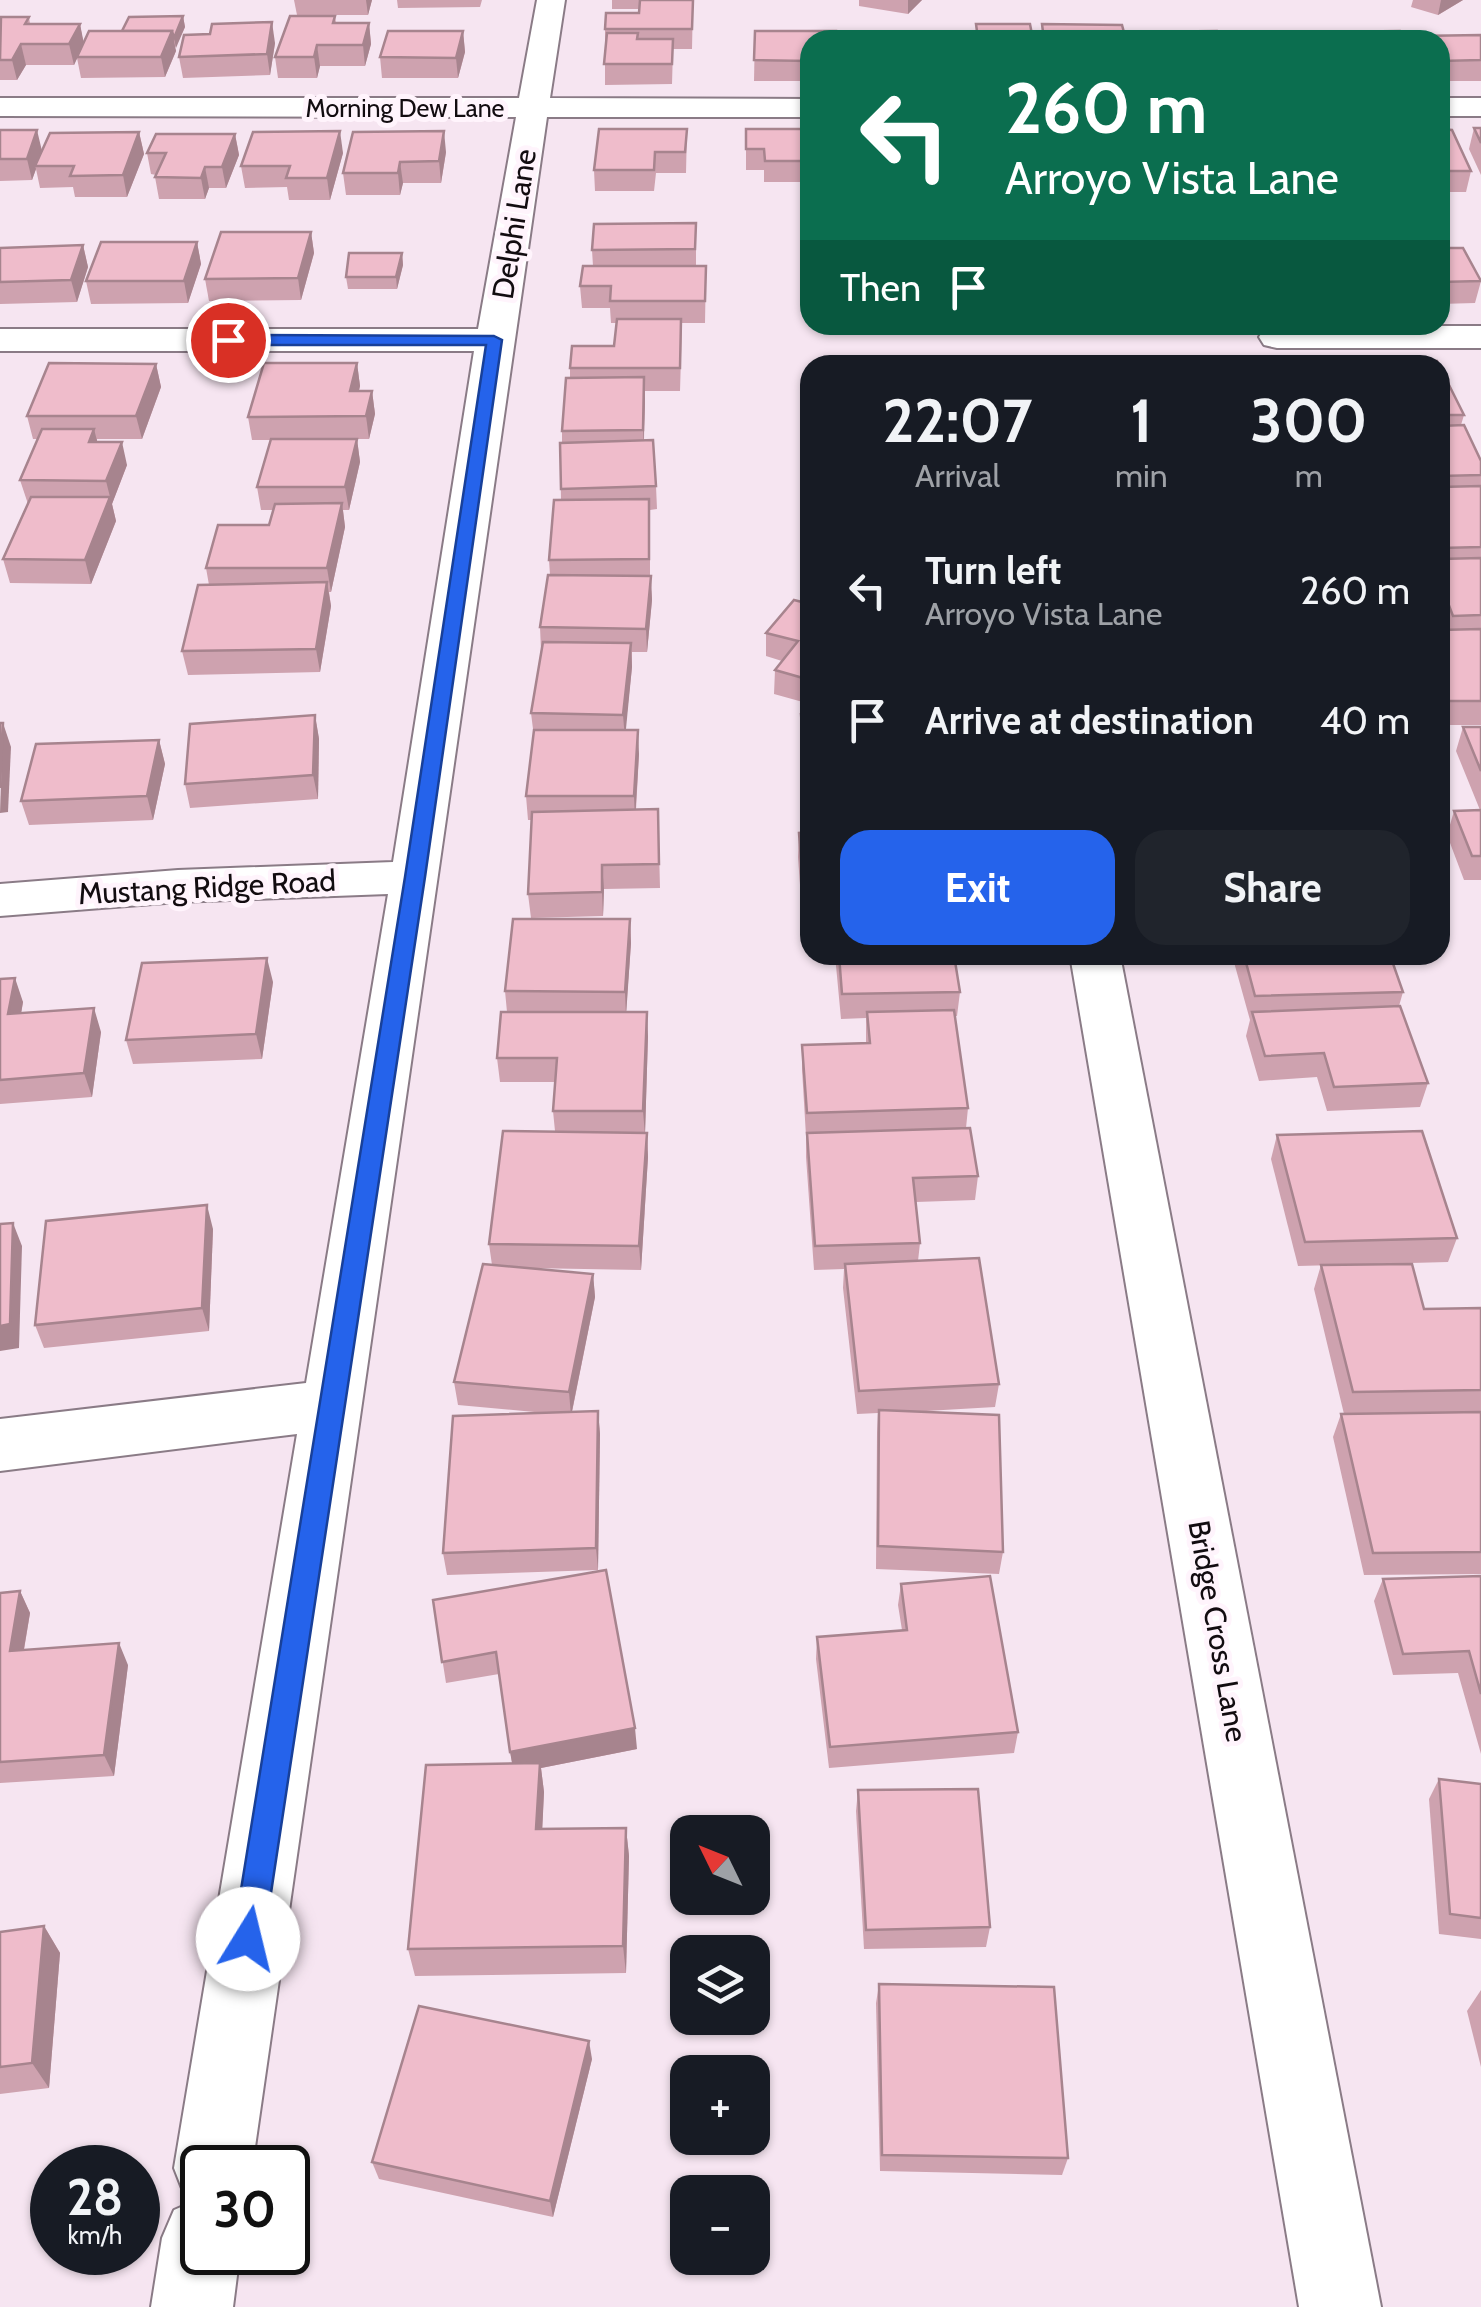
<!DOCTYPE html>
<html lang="en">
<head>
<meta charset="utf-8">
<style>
	:root { --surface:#171b24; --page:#20242c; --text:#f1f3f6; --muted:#9ea1a6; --accent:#2563eb }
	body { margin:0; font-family:Cabin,sans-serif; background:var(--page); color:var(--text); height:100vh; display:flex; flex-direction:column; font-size:38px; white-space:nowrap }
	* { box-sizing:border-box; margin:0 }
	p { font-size:32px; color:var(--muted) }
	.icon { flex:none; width:55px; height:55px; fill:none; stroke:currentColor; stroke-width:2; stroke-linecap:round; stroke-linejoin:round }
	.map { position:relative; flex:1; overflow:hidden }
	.panel { position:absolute; left:800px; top:355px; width:650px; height:610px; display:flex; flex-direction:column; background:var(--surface); border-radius:30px; box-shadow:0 2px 8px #0004 }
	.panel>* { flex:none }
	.top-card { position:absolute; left:800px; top:30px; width:650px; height:305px; border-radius:30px; box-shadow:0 2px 8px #0004; background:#0b6e4f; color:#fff; overflow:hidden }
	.needle { width:65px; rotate:313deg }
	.tools { position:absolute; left:670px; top:1815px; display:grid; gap:20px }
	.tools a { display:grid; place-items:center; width:100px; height:100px; border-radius:20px; background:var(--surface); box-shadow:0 2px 8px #0004; font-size:50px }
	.speed { position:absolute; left:30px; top:2145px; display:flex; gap:20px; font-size:50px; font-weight:700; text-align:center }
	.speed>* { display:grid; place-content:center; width:130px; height:130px; border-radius:50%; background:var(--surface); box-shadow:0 2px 8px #0004; line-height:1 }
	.speed small { font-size:25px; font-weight:400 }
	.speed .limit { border:5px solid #111; border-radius:15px; background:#fff; color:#111 }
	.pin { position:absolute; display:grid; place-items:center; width:85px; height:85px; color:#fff; margin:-42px; border:5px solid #fff; border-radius:50%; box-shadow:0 2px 10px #0007 }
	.me { position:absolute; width:110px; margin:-55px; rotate:9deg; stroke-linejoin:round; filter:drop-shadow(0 0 8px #0008) }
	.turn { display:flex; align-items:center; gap:35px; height:210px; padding:0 40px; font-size:45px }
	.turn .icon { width:130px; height:130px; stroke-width:2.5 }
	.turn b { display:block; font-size:70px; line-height:85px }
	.then { display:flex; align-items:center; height:95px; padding:0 40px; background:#0003; gap:20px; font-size:38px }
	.eta { display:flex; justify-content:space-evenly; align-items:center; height:170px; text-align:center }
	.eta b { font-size:60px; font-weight:700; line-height:70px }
	.primary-button { display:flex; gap:20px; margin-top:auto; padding:20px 40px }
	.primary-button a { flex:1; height:115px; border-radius:30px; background:var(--accent); color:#fff; font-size:40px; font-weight:700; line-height:115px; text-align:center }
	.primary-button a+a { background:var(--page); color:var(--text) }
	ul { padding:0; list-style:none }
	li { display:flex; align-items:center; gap:30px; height:130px; padding:0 40px }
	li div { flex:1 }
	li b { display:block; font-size:38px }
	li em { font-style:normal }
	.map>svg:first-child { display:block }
</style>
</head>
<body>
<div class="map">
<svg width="1481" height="2307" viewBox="0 0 1481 2307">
	<rect width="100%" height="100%" fill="#f6e5f1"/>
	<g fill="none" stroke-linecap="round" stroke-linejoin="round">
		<g stroke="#8a7b86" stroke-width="4">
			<g id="minor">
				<path d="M537,0h28l-15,98 260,1v18h-263l-295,2051h-50v84h38l-7,55h-82l11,-69 12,-28 23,-10 -12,-4 -11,-28 123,-734 -297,37v-52l306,-36 82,-489 -210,8 -178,14v-32l178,-14 215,-8 81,-511h-474v-22h478l38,-212 -516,-1v-18h519z"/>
				<rect x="1440" y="98" width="41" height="18"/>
				<path d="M1277,326h204v22h-204l-13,-3 -5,-8 5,-8z"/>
				<path d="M1070,955h50l261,1352h-82z"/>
			</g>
		</g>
		<use href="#minor" fill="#fff" fill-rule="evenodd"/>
	</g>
	<g fill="#cea2af">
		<path d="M294,0h78l-4,15h-71z"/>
		<path d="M397,0h85l-2,7 -82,1z"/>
		<path d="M612,0h81l-1,49h-19l-1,35 -67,1v-56l34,-16v-4h-27z"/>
		<path d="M859,0h63l-14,14 -49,-8z"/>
		<path d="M1413,0h50l-25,15 -27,-8z"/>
		<path d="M183,16l2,11 -10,21 1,3 -11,26 -84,1 -4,-20 -3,7h-48l-9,15h-17v-62l29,-1 1,7h50l3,18 39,-11z"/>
		<path d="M335,16l1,7h33l2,21 -6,22h-45l-3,12h-39l-3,-21z"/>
		<path d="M463,31l2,21 -7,26h-76l-2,-21z"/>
		<path d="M755,31l55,9v41h-56z"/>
		<path d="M1481,35v46h-41v-41h-22v-4z"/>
		<path d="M275,43l-5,32 -87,3 -4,-21z"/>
		<path d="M1474,128h7v47l-12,-26z"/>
		<path d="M687,129l-1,44h-30l-2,18h-59l-1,-21z"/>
		<path d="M746,129h64v53h-46v-12h-18z"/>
		<path d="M1440,129l31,42 -5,21h-26z"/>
		<path d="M0,130l42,20 97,-18 5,22 -17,43h-52l-2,-10 -33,1 -4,-19 -4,11 -32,1z"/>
		<path d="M235,134l4,21 -13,33h-17l-4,11h-46l-4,-22 1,-2 -5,-1 -4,-21z"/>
		<path d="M446,152l-5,31h-38l-3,12h-54l-3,-22z"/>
		<path d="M343,153l-13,47h-41l-2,-13 -42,1 -4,-22z"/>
		<path d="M696,223v43h10l-1,57h-23l-2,68h-35l-1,49 12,46 1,23 -7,1v66l2,24 -5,52h-15v15l-7,63 14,24 -3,56 22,-1 2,79 -56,1 -1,27 -72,2 -3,-24 3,-74h-3l-2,-24 8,-59 -3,-24 10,-63 -1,-23 10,-52 -1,-15 12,-60 -1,-57h2v-12l8,-53v-10l44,-22 2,-23h-5l-1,-15h-28l-2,-22 13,-20 -1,-16z"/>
		<path d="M311,232l3,21 -13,47 -92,1 -4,-22z"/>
		<path d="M197,242l4,22 -13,39 -97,1 -5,-23z"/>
		<path d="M83,245l5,22 -11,35 -77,2v-56z"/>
		<path d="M1440,248l41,33 -6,22 -35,1z"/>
		<path d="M402,253l1,12 -6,24h-49l-2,-12z"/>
		<path d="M357,363l3,23 -1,5h13l3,23 -6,25h-12l3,23 -11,48h-6l2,17 -14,65h-2l2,14 -11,66 -132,3 -6,-24 27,-66 -3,-17 63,-43 4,-15h-12l-4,-23 14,-47h-19l-4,-23z"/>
		<path d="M156,364l5,23 -19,52h-45v3l30,23 -15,39 4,17 -25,63 -81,-1 -7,-24 25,-55 -8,-24 18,-41h-5l-6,-23z"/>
		<path d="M1440,367l24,48 -3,10 20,36v264h-41v-95h3l-3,-8z"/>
		<path d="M810,604v100l-36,-10 1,-24 7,-9 -16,-5v-23z"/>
		<path d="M810,713v102l-3,1 -7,-78 1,-24z"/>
		<path d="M315,715l4,24 -1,60 -128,9 -5,-24z"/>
		<path d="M1463,727h18v153h-17l-17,-45 7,-24 26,-1 -24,-59z"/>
		<path d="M159,740l6,24 -12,56 -124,5 -8,-24z"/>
		<path d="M810,832v81h-8l-4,-56 1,-24z"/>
		<path d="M630,919l1,24 -5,69 22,24 -3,97h2l1,24 -7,113 -113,-2 65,6 2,23 -23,115 26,-1 2,23 -2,136 -151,5 -4,-22 102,-140 -87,-8 -4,-23 38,-117 -3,-21 66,-113 -2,-20 2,-29h-55l-3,-24 10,-46 -2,-21z"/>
		<path d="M835,955h119l6,37 -3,24h-2l13,92 -2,20 12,48 -3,24 -59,2 4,41 -2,18 81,123 -4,23 -86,5 94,140 -4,22 -123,-5 1,-136 1,-20 -21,1 -14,-126 1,-19 -30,1 -8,-113v-21l-4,-67v-24l64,-2v-25l-25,1z"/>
		<path d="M1232,955h158l13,37 -4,14 29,77 -8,24 -93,4 -10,-34 -58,4 -13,-45 4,-16z"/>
		<path d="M0,979l23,23 -2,11 80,19 -9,65 -92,7z"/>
		<path d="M273,982l-11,77 -129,5 -7,-24z"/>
		<path d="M1277,1135l180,103 -9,24 -150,4 -27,-107z"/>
		<path d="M213,1229l-4,102 -165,17 -9,-23z"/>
		<path d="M1321,1265l103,44 57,-1v266l-117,1 -31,-138 8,-23h3l-30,-125z"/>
		<path d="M1481,1576v178l-23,-81 -65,2 -19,-74 9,-22z"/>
		<path d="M901,1584l117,148 -4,21 -185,15 -13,-109 1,-22 85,-7 -4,-25z"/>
		<path d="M20,1591l10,22 -6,37 104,15 -14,111 -114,7v-190z"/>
		<path d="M433,1600l204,149 -96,19 3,24 -2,37 84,-1 3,28 -3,117 -211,3 -7,-27 104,-186 -13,-89 -53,9z"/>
		<path d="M1439,1779l42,5v155l-42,-5 -10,-135z"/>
		<path d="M858,1790l132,137 -4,20 -122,2 -8,-138z"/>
		<path d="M44,1926l16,27 -11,135 -49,6v-162z"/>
		<path d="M879,1984l189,174 -6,17 -182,-4 -4,-168z"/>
		<path d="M1481,1990v77l-14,-56z"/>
		<path d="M592,2059l-39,158 -174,-38 -7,-17z"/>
	</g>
	<g fill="#a7848e">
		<path d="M366,0h6l-4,15z"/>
		<path d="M908,0h14l-14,14z"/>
		<path d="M1441,0h22l-25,15z"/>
		<path d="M183,16l2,11 -9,21 -2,-10z"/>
		<path d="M272,22l3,21 -5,32 -3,-21z"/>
		<path d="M369,23l2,21 -6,22 -2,-21z"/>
		<path d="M80,24l4,20 -10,21 -5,-21z"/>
		<path d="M172,31l4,20 -11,26 -4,-20z"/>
		<path d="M463,31l2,21 -7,26 -2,-20z"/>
		<path d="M21,44l5,21 -9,15 -5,-20z"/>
		<path d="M317,45l3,21 -3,12 -3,-21z"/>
		<path d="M37,130l5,21 -7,15 1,3 -4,11 -5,-21z"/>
		<path d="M340,131l3,22 -13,47 -3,-22z"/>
		<path d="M444,131l2,21 -5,31 -2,-22z"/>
		<path d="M139,132l5,22 -17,43 -4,-22z"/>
		<path d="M235,134l4,21 -13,33 -4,-21z"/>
		<path d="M400,162l3,21 -3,12 -2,-22z"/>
		<path d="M205,167l4,21 -4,11 -4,-21z"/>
		<path d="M311,232l3,21 -13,47 -3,-22z"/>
		<path d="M197,242l4,22 -13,39 -4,-22z"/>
		<path d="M83,245l5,22 -11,35 -6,-22z"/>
		<path d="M402,253l1,12 -6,24 -1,-12z"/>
		<path d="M357,363l3,23 -7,28 -3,-23z"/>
		<path d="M156,364l5,23 -19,52 -6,-23z"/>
		<path d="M644,377l1,23 -2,53v-23z"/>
		<path d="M372,391l3,23 -6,25 -3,-23z"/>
		<path d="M94,429l6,23 -11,-10z"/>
		<path d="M357,439l3,23 -11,48 -4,-23z"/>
		<path d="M122,442l5,23 -15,39 4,17 -25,63 -6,-24 25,-63 -4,-16z"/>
		<path d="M342,503l3,24 -14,65 -4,-24z"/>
		<path d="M651,576l1,24 -5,52 -1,-23z"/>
		<path d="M327,582l4,24 -11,66 -4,-23z"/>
		<path d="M631,643l1,24 -7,72 -2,-24z"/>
		<path d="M315,715l4,24 -1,60 -5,-24z"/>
		<path d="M3,723l8,24 -3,65 -8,1z"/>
		<path d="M638,730l1,24 -4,66 -1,-24z"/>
		<path d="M159,740l6,24 -12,56 -6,-24z"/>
		<path d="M602,865l2,24 -1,27 -1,-24z"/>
		<path d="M630,919l1,24 -5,73 -1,-24z"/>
		<path d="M267,958l6,24 -11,77 -6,-25z"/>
		<path d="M15,978l8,24 -6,36 -9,-24z"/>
		<path d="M94,1008l7,24 -9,65 -8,-24z"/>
		<path d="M647,1012l1,24 -3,99 -2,-24z"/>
		<path d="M647,1133l1,24 -7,113 -2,-24z"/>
		<path d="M207,1205l6,24 -4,102 -7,-23z"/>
		<path d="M13,1223l9,23 -3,102 -19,3v-25z"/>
		<path d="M593,1274l2,23 -24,119 -2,-24z"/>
		<path d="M598,1411l2,23 -2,136 -2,-22z"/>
		<path d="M20,1591l10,22 -10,59 -10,-21z"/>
		<path d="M119,1643l9,22 -14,111 -10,-21z"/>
		<path d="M635,1728l2,21 -96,19 3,24 -3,65 -27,-84 -4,-21z"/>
		<path d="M626,1828l3,28 -3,117 -3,-27z"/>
		<path d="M44,1926l16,27 -11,135 -17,-25z"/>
		<path d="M589,2041l3,18 -39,158 -3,-16z"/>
	</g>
	<g fill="#efbccb" stroke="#a7848e" stroke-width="2.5">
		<path d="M640,0h53l-1,29h-87l1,-16h33z"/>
		<path d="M183,16l-9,22 -2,-7h-50l7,-14z"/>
		<path d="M290,16h45l-2,7h36l-6,22h-46l-3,12h-39z"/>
		<path d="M1,17h28l-4,7h55l-11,20h-48l-9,16h-12z"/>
		<path d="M272,22l-5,32 -88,3 5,-22 26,-1 2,-10z"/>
		<path d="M976,24h54l3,16h-82v-1h27z"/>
		<path d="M1042,24l80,1 4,15h-82z"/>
		<path d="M89,31h83l-11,26h-84z"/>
		<path d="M388,31h75l-7,27 -76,-1z"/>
		<path d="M755,31h81v9h-26v21l-56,-1z"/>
		<path d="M1217,31l4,9h-83l-3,-8z"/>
		<path d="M1400,31l5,9h-72l-4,-8z"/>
		<path d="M607,33h31l-1,6h36l-1,25h-68z"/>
		<path d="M854,35h84l1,5h-84z"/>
		<path d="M1231,35h82l2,5h-82z"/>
		<path d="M1481,35v25l-41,1v-21h-19l-3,-4z"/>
		<path d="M1474,128h7v15z"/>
		<path d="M599,129h88l-2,23h-30l-1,18h-60z"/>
		<path d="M746,129h64v32h-45l-1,-12h-18z"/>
		<path d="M1440,129l12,1 19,41h-31z"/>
		<path d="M0,130h37l-10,29h-27z"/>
		<path d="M340,131l-13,47h-41l4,-12h-49l12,-34z"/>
		<path d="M444,131l-5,30 -39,1 -2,11h-55l10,-41z"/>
		<path d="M139,132l-16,43 -53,1 4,-10h-39l15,-33z"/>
		<path d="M156,134h79l-13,33h-17l-4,11 -46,-1 11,-24h-19z"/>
		<path d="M696,223l-1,26 -103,1 2,-26z"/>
		<path d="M221,232h90l-13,46 -93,1z"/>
		<path d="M101,242h96l-13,39h-98z"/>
		<path d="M83,245l-12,35 -71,2v-34z"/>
		<path d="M1440,248h23l18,33 -41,1z"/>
		<path d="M349,253h53l-6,24h-50z"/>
		<path d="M583,266h123l-1,35h-95l1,-15h-31z"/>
		<path d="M617,319h64l-1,49h-110l2,-22h42z"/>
		<path d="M1437,361l2,4h-88l-1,-2z"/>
		<path d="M49,363l107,1 -20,52h-109z"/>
		<path d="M264,363h93l-7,28h22l-6,25 -118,1z"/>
		<path d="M1440,367l24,48h-24z"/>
		<path d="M644,377l-1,53 -81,1 4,-53z"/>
		<path d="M1464,425l17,36v14l-41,1v-50z"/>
		<path d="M42,429h52l-5,13h33l-16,39 -86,-1z"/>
		<path d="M271,439h86l-12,48h-88z"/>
		<path d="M653,440l3,46 -95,3 -1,-46z"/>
		<path d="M1481,486v61l-41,1v-61z"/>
		<path d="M31,497h79l-25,63 -82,-1z"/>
		<path d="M649,499v60l-100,1 5,-60z"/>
		<path d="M342,503l-15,65h-121l12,-43h51l6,-21z"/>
		<path d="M1481,558v57l-28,1 -13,-34v-23z"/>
		<path d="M548,575l103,1 -5,53 -106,-2z"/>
		<path d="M327,582l-11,67 -134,2 16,-66z"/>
		<path d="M794,600l16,4v76l-35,-10 23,-29 -32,-8z"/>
		<path d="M1481,629v72h-34l-7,-19v-52z"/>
		<path d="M543,642l88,1 -8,72 -92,-2z"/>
		<path d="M810,713v78h-3l-6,-77z"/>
		<path d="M315,715l-2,60 -128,9 5,-60z"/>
		<path d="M0,723h3l-3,65z"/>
		<path d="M1463,727h18v44z"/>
		<path d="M534,730h104l-4,66h-108z"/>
		<path d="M159,740l-12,56 -126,5 15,-57z"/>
		<path d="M658,809l1,55 -57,1v27l-74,2 4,-82z"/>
		<path d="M1481,810v46h-9l-18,-45z"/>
		<path d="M810,832v56h-7l-4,-55z"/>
		<path d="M513,919h117l-5,73 -120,-1z"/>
		<path d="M839,955h115l6,37 -118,2z"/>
		<path d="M1244,955h146l13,37 -148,4z"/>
		<path d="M267,958l-11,76 -130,6 16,-77z"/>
		<path d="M15,978l-7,36 86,-6 -10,65 -84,7v-101z"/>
		<path d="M1400,1006l28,77 -94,4 -10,-34 -59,3 -13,-44z"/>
		<path d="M954,1010l14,98 -161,5 -5,-68 68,-2 -3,-31z"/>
		<path d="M501,1012h146l-4,99h-90l4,-53h-60z"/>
		<path d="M970,1128l8,48 -65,2 7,65 -105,3 -8,-113z"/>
		<path d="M503,1131l144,2 -8,113 -150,-2z"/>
		<path d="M1422,1131l35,107 -152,4 -28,-107z"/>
		<path d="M207,1205l-5,103 -167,17 11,-104z"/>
		<path d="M13,1223l-3,101 -10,2v-102z"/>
		<path d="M979,1258l20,126 -140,7 -14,-127z"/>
		<path d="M483,1264l110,10 -24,118 -115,-10z"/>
		<path d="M1412,1264l12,45 57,-1v82l-128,2 -32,-127z"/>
		<path d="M879,1410l120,5 4,137 -125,-6z"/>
		<path d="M598,1411l-2,137 -153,5 10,-137z"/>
		<path d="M1481,1412v140l-108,1 -32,-139z"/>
		<path d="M606,1570l29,158 -125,24 -14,-100 -54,10 -9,-62z"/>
		<path d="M990,1576l28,156 -188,15 -13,-110 90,-7 -6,-46z"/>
		<path d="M1481,1576v118l-12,-43 -66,3 -20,-75z"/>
		<path d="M20,1591l-10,60 109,-8 -15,112 -104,7v-169z"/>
		<path d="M540,1763l-4,66 90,-1 -3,118 -215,3 18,-184z"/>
		<path d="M1439,1779l42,5v134l-31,-4z"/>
		<path d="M978,1789l12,138 -124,3 -8,-140z"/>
		<path d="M44,1926l-12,137 -32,4v-135z"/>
		<path d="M879,1984l175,3 14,171 -186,-3z"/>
		<path d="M419,2006l170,35 -39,160 -178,-39z"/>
	</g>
	<path fill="#2563eb" stroke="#184099" stroke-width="2.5" d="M494,336l8,4 -77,537 -161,1062 -5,10 -11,5 -10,-5 -5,-10 172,-1062 81,-532h-258l-8,-5 8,-5z"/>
	<g text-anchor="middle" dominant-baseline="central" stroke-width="10" stroke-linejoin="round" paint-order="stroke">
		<g font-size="25" fill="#120c10" stroke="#fff4fc">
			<text x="405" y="108">Morning Dew Lane</text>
		</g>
		<g font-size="30" fill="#120c10" stroke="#fff4fc">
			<text transform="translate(514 224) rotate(-81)">Delphi Lane</text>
			<text transform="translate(207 887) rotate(-3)">Mustang Ridge Road</text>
			<text transform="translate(1218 1631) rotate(80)">Bridge Cross Lane</text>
		</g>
	</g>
</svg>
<div class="tools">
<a><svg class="needle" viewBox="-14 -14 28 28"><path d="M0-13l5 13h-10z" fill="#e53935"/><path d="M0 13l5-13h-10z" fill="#9ea1a6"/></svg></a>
<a><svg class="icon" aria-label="layers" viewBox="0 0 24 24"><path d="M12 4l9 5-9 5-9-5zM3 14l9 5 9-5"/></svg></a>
<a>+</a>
<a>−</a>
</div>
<div class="speed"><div>28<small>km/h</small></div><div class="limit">30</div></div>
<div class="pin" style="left:228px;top:340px;background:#d93025"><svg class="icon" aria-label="arrive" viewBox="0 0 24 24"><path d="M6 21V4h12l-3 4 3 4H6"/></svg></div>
<svg class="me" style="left:248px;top:1939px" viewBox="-20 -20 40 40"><circle r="19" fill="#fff"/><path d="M0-13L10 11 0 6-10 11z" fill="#2563eb"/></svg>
<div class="top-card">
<div class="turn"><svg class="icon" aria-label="left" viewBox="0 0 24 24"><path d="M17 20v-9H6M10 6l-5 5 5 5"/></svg><div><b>260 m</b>Arroyo Vista Lane</div></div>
<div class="then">Then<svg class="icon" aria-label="arrive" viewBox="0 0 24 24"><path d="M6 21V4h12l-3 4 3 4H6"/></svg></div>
</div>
<section class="panel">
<div class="eta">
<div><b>22:07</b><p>Arrival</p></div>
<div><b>1</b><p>min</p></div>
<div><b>300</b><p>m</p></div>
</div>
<ul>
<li><svg class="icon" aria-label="left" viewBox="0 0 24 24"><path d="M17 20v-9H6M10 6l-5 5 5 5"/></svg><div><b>Turn left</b><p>Arroyo Vista Lane</p></div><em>260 m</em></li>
<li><svg class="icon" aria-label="arrive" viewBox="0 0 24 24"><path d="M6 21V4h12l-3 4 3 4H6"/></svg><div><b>Arrive at destination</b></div><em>40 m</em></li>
</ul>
<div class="primary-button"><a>Exit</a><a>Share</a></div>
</section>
</div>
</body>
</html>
